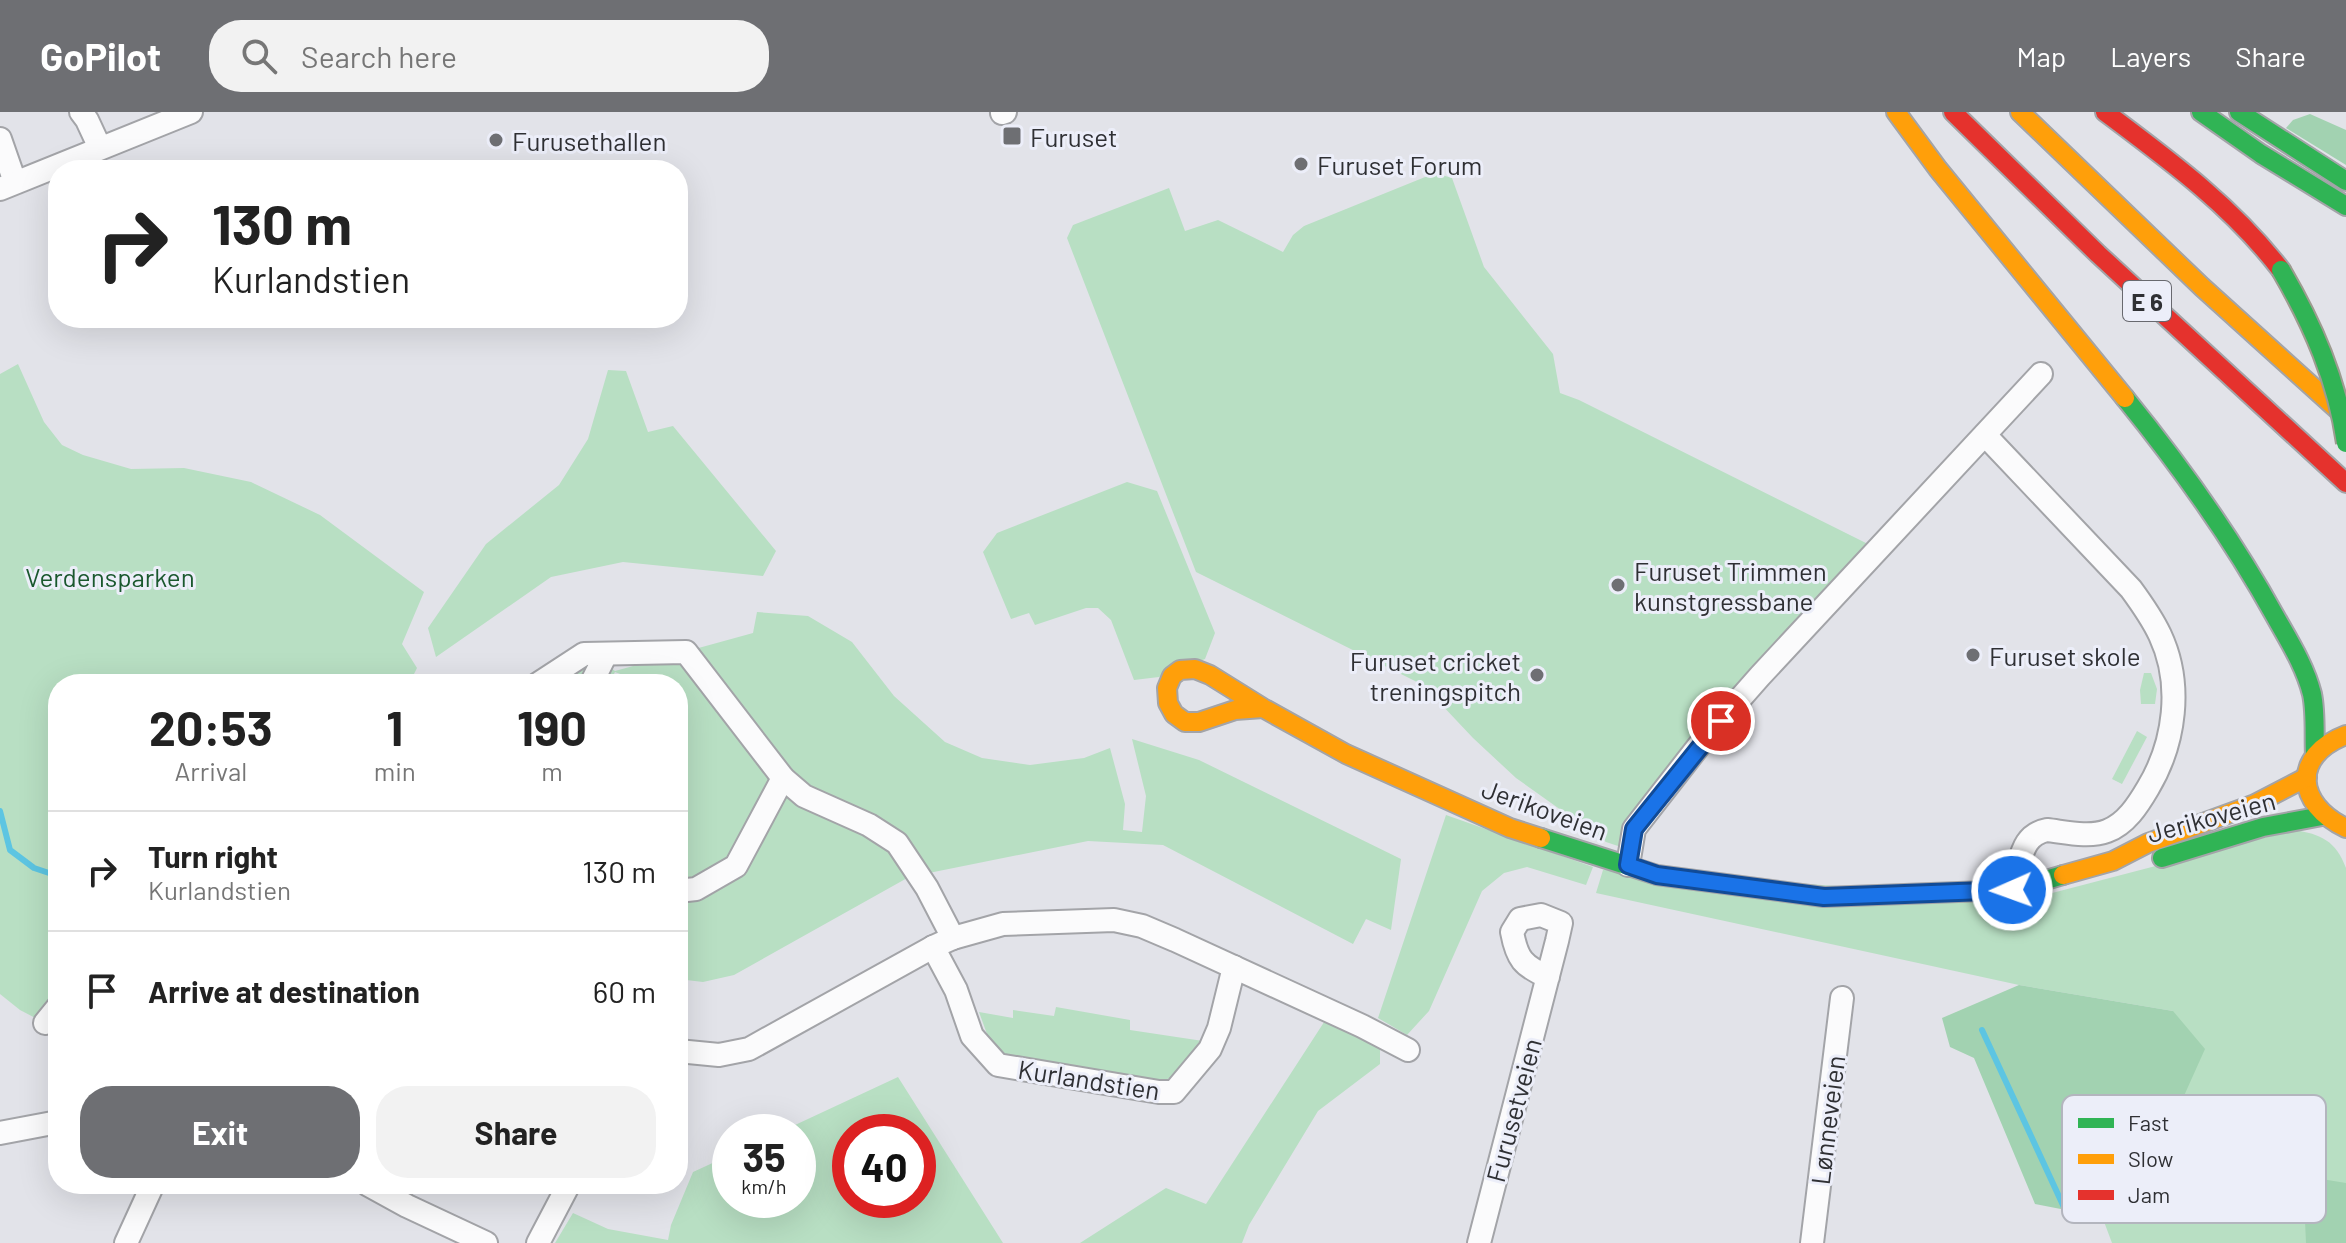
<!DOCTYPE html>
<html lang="en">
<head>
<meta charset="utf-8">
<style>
	:root { --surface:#fff; --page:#f2f2f2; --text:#222; --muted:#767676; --line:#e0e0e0; --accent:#6e6f73 }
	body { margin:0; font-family:Barlow,sans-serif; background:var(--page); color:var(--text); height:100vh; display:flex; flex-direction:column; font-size:30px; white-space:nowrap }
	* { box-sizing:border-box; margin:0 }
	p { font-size:26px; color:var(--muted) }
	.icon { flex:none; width:44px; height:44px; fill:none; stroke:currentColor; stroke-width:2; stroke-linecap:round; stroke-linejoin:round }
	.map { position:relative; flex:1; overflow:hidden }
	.details { position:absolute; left:48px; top:562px; width:640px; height:520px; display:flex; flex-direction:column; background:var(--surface); border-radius:32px; box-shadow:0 8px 32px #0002 }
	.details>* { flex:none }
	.hud { position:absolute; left:48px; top:48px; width:640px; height:168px; border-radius:32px; box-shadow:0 8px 32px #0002; background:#fff; color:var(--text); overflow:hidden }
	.speed { position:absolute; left:712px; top:1002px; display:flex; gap:16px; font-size:40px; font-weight:700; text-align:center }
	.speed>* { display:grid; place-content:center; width:104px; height:104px; border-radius:50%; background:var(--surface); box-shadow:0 8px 32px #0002; line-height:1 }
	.speed small { font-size:20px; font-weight:400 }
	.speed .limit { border:12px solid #d22; background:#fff; color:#111 }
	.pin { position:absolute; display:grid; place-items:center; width:68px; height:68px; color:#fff; margin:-34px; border:4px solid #fff; border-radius:50%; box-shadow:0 2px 8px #0007 }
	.me { position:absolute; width:88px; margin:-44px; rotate:268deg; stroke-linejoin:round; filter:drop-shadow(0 0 6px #0008) }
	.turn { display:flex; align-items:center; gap:28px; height:168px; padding:0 32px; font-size:36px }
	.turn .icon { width:104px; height:104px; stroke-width:2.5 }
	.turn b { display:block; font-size:56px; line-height:68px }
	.eta { display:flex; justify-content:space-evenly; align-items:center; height:136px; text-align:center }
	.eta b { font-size:48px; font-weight:700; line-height:56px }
	.cta { display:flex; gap:16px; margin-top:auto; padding:16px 32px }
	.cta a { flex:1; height:92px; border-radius:32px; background:var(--accent); color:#fff; font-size:32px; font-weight:700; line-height:92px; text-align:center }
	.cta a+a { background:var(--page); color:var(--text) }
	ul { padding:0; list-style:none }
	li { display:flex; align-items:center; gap:24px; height:120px; padding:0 32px; border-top:2px solid var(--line) }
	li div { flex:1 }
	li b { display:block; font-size:30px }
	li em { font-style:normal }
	header { display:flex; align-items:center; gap:48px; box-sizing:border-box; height:112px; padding:0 40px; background:var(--accent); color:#fff }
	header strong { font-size:38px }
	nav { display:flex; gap:44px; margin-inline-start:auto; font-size:28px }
	.search { width:560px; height:72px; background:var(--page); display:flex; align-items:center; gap:20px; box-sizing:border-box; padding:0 28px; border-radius:32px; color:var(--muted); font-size:30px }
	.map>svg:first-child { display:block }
</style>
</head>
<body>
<header>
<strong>GoPilot</strong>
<div class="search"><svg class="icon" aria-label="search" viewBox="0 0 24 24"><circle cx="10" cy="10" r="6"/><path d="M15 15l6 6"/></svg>Search here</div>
<nav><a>Map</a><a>Layers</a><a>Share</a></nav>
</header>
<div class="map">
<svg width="2346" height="1131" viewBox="0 0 2346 1131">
	<rect width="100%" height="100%" fill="#e2e3e9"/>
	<g fill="#b8dfc3" fill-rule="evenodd">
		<path d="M1435,61l17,5 32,89 69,87 7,39 19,7 299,149 -118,127 -130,174 -24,-8 -90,-64 -43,-40 -50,-53 -227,-113 -129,-334 6,-13 96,-37 16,43 33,-11 65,32 10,-17 11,-9z"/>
		<path d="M18,252l26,58 18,23 21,10 48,14 53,-1 67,14 69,33 104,77 -22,52 15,24 -8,16h-351v323l-13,16 -25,-13 -20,-16v-620z"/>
		<path d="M608,258l18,1 22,61 25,-6 103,125 -13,25 -140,-14 -72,15 -115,80 -8,-29 58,-84 73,-59 29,-46z"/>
		<path d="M1127,370l30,9 58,142 -10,26 -46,18 -25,3 -23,-60 -13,-12h-12l-51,17 -6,-12 -18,6 -28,-67 14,-19z"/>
		<path d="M757,500l51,4 44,26 42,54 51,46 37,16 48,7 54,-7 26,-10 15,56 -2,26 19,2 4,-36 -14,-57 67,21 202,99 -10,71 -25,-11 -13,25 -190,-99 -75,-4 -179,36 -175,98 -31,7 -25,-3v-295h-31l-32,-12 -6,12h-95l65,-40 36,27 138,-38z"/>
		<path d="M2144,561h7l6,16 -2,15h-14l-1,-14z"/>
		<path d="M2137,619l10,6 -25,47 -10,-5z"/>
		<path d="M1446,703l147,52 -7,18 -59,-18 -23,6 -22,18 -53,120 -22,24 -29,-17z"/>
		<path d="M2294,718c27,4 42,11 52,38v375h-234l-48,-128 109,-104 -154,-26 -423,-92 7,-23 426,29z"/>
		<path d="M1056,895l74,13v10l73,11 -25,33 -19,9 -154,-26 -14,-12 -12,-33 34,6v-8l41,6z"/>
		<path d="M1328,904l52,28v20l-62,47 -69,114 -7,18h-162l86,-55 40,16z"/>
		<path d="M898,965l105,166h-448l18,-30 35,16 60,11 3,-15 22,-53 37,-17v45h68v-68h-18zM850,1020h68v68h-68z"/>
	</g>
	<g fill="#a2d2b1">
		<path d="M2310,2l36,16v35l-60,-37 7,-8z"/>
		<path d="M2019,873l154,26 32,38 -35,78 -106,-12 38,102 -67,-13 -61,-146 -24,-11 -8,-29z"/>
		<path d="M2303,1064l43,7v60h-40z"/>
	</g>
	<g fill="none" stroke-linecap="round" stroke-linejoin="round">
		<g stroke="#5dc5e2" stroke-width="6">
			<path d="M0,699l10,39 24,18 24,8"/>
			<path d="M1982,918l86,186"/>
		</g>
		<g stroke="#a3a4a8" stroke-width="26">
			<g id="street">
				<path d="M81,0l6,8 13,28"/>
				<path d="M1002,1l3,-1"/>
				<path d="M0,27l15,43"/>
				<path d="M0,77l191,-77"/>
				<path d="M1985,323l146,154c11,15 21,29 29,46 23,49 15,108 -12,153 -10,17 -22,36 -41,43 -18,7 -42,1 -60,-1 -20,4 -24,19 -29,36"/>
				<path d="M538,572l46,-30 102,-2 97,126 21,18 65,29 28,18 30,45 26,50"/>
				<path d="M591,572l15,-30"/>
				<path d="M1628,753l6,-36 67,-86 59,-67 281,-302"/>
				<path d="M678,779l18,-2 40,-23 47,-88"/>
				<path d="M933,835l23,43 16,46 26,29 161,27h15l36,-43 9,-21 15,-61"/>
				<path d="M45,911l13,-16"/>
				<path d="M678,939l41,4 30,-6 184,-102 20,-9 50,-14 111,-4 28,6 33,14 187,86 46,24"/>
				<path d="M0,1021l58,-11"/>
				<path d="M367,1072l40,22 79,37"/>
				<path d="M126,1131l27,-59"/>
				<path d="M538,1131l31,-59"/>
				<path d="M1479,1131l78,-302 4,-18 -20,-8 -21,4 -8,13c5,27 11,34 36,45"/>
				<path d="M1812,1131l30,-245"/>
			</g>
		</g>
		<g stroke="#a3a4a8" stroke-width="22">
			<g id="fast">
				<path d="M2201,0l60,42 85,52"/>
				<path d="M2239,0l107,69"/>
				<path d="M2125,286c56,69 107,140 150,218 14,25 30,50 37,78 4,19 2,41 3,61"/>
				<path d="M1541,726l116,37 167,22 188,-7 51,-15"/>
				<path d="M2162,746l101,-31 59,-11"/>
			</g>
		</g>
		<g stroke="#a3a4a8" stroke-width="22">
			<g id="slow">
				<path d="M1896,0l42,57 187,229"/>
				<path d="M2020,0l182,175 144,130"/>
				<path d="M1263,596l-28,2 -36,12h-14l-11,-8 -6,-11 -1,-15 5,-12 8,-6 15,-1 15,6 53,33 83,46 164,74 31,10"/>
				<path d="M2346,623c-55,21 -50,69 0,93"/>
				<path d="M2063,763l50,-14 35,-18 107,-39 52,-27"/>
			</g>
		</g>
		<g stroke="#a3a4a8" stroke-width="22">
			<g id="jam">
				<path d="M1953,0l145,142 248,229"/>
				<path d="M2105,0c64,48 127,94 176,158"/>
			</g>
		</g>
		<use href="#street" stroke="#fbfbfc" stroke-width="22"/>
		<use href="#fast" stroke="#30b455" stroke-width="18"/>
		<use href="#slow" stroke="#ff9f0a" stroke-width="18"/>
		<use href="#jam" stroke="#e5322d" stroke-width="18"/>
		<g stroke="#9d9c90" stroke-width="22" stroke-linecap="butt">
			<path id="fast-bridge" d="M2281,158c32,55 56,110 65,173"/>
		</g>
		<use href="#fast-bridge" stroke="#30b455" stroke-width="18"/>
	</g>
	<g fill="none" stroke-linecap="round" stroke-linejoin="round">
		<g stroke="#114b97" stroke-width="20">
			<path id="route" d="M1721,609l-87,108 -6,36 29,10 167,22 188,-7"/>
		</g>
		<use href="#route" stroke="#1a73e8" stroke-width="14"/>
	</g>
	<g fill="#6e6f73" stroke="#eceef9" stroke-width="3">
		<rect x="1002" y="14" width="20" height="20" rx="4"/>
		<circle cx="496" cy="28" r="8"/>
		<circle cx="1301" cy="52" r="8"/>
		<circle cx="1618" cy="473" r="8"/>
		<circle cx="1973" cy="543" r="8"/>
		<circle cx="1537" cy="563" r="8"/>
	</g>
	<g text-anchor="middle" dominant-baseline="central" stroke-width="6" stroke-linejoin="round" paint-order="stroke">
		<rect fill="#eceef9" stroke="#68696f" stroke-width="2" x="2123" y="169" width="48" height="40" rx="6"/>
		<g font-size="24" font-weight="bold" fill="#2f3034">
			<text x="2147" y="189">E 6</text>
		</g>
		<g font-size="26" fill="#2f3034" stroke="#eceef9" text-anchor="start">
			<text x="1030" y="24">Furuset</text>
			<text x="512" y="28">Furusethallen</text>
			<text x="1317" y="52">Furuset Forum</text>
			<text x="1634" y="458">Furuset Trimmen<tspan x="1634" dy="30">kunstgressbane</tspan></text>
			<text x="1989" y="543">Furuset skole</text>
			<text x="1521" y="548" text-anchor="end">Furuset cricket<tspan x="1521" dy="30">treningspitch</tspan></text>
		</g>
		<g font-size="26" fill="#1a582e" stroke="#eceef9">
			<text x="110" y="464">Verdensparken</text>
		</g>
		<g font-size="26" fill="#2f3034" stroke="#eceef9">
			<text transform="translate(1545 697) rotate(20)">Jerikoveien</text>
			<text transform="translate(2211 704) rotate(-15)">Jerikoveien</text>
			<text transform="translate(1089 967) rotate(9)">Kurlandstien</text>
			<text transform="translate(1513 998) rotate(-75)">Furusetveien</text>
			<text transform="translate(1827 1008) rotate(-83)">Lønneveien</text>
		</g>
	</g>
	<rect x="2062" y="983" width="264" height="128" rx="12" fill="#eceef9" stroke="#b3b5be" stroke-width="2"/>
	<rect x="2078" y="1006" width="36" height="10" fill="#30b455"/>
	<rect x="2078" y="1042" width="36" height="10" fill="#ff9f0a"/>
	<rect x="2078" y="1078" width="36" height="10" fill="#e5322d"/>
	<g font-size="22" fill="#2f3034">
		<text x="2128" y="1019">Fast</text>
		<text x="2128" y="1055">Slow</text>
		<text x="2128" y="1091">Jam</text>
	</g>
</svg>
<div class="speed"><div>35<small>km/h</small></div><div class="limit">40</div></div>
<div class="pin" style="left:1721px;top:609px;background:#d93025"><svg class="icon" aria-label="arrive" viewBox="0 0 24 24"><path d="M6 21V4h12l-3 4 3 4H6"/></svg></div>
<svg class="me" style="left:2012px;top:778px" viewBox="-20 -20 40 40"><circle r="17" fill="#1a73e8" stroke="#fff" stroke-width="3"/><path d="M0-11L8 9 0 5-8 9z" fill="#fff"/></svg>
<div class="hud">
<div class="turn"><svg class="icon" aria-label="right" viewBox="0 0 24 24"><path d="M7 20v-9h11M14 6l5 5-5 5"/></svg><div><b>130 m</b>Kurlandstien</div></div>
</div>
<section class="details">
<div class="eta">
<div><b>20:53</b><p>Arrival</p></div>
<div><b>1</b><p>min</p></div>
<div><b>190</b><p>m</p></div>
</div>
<ul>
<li><svg class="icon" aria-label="right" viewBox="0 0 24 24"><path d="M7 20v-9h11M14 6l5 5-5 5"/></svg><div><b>Turn right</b><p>Kurlandstien</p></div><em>130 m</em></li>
<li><svg class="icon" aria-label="arrive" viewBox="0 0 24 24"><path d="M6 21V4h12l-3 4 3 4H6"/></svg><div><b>Arrive at destination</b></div><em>60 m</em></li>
</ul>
<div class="cta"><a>Exit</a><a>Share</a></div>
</section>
</div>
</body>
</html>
